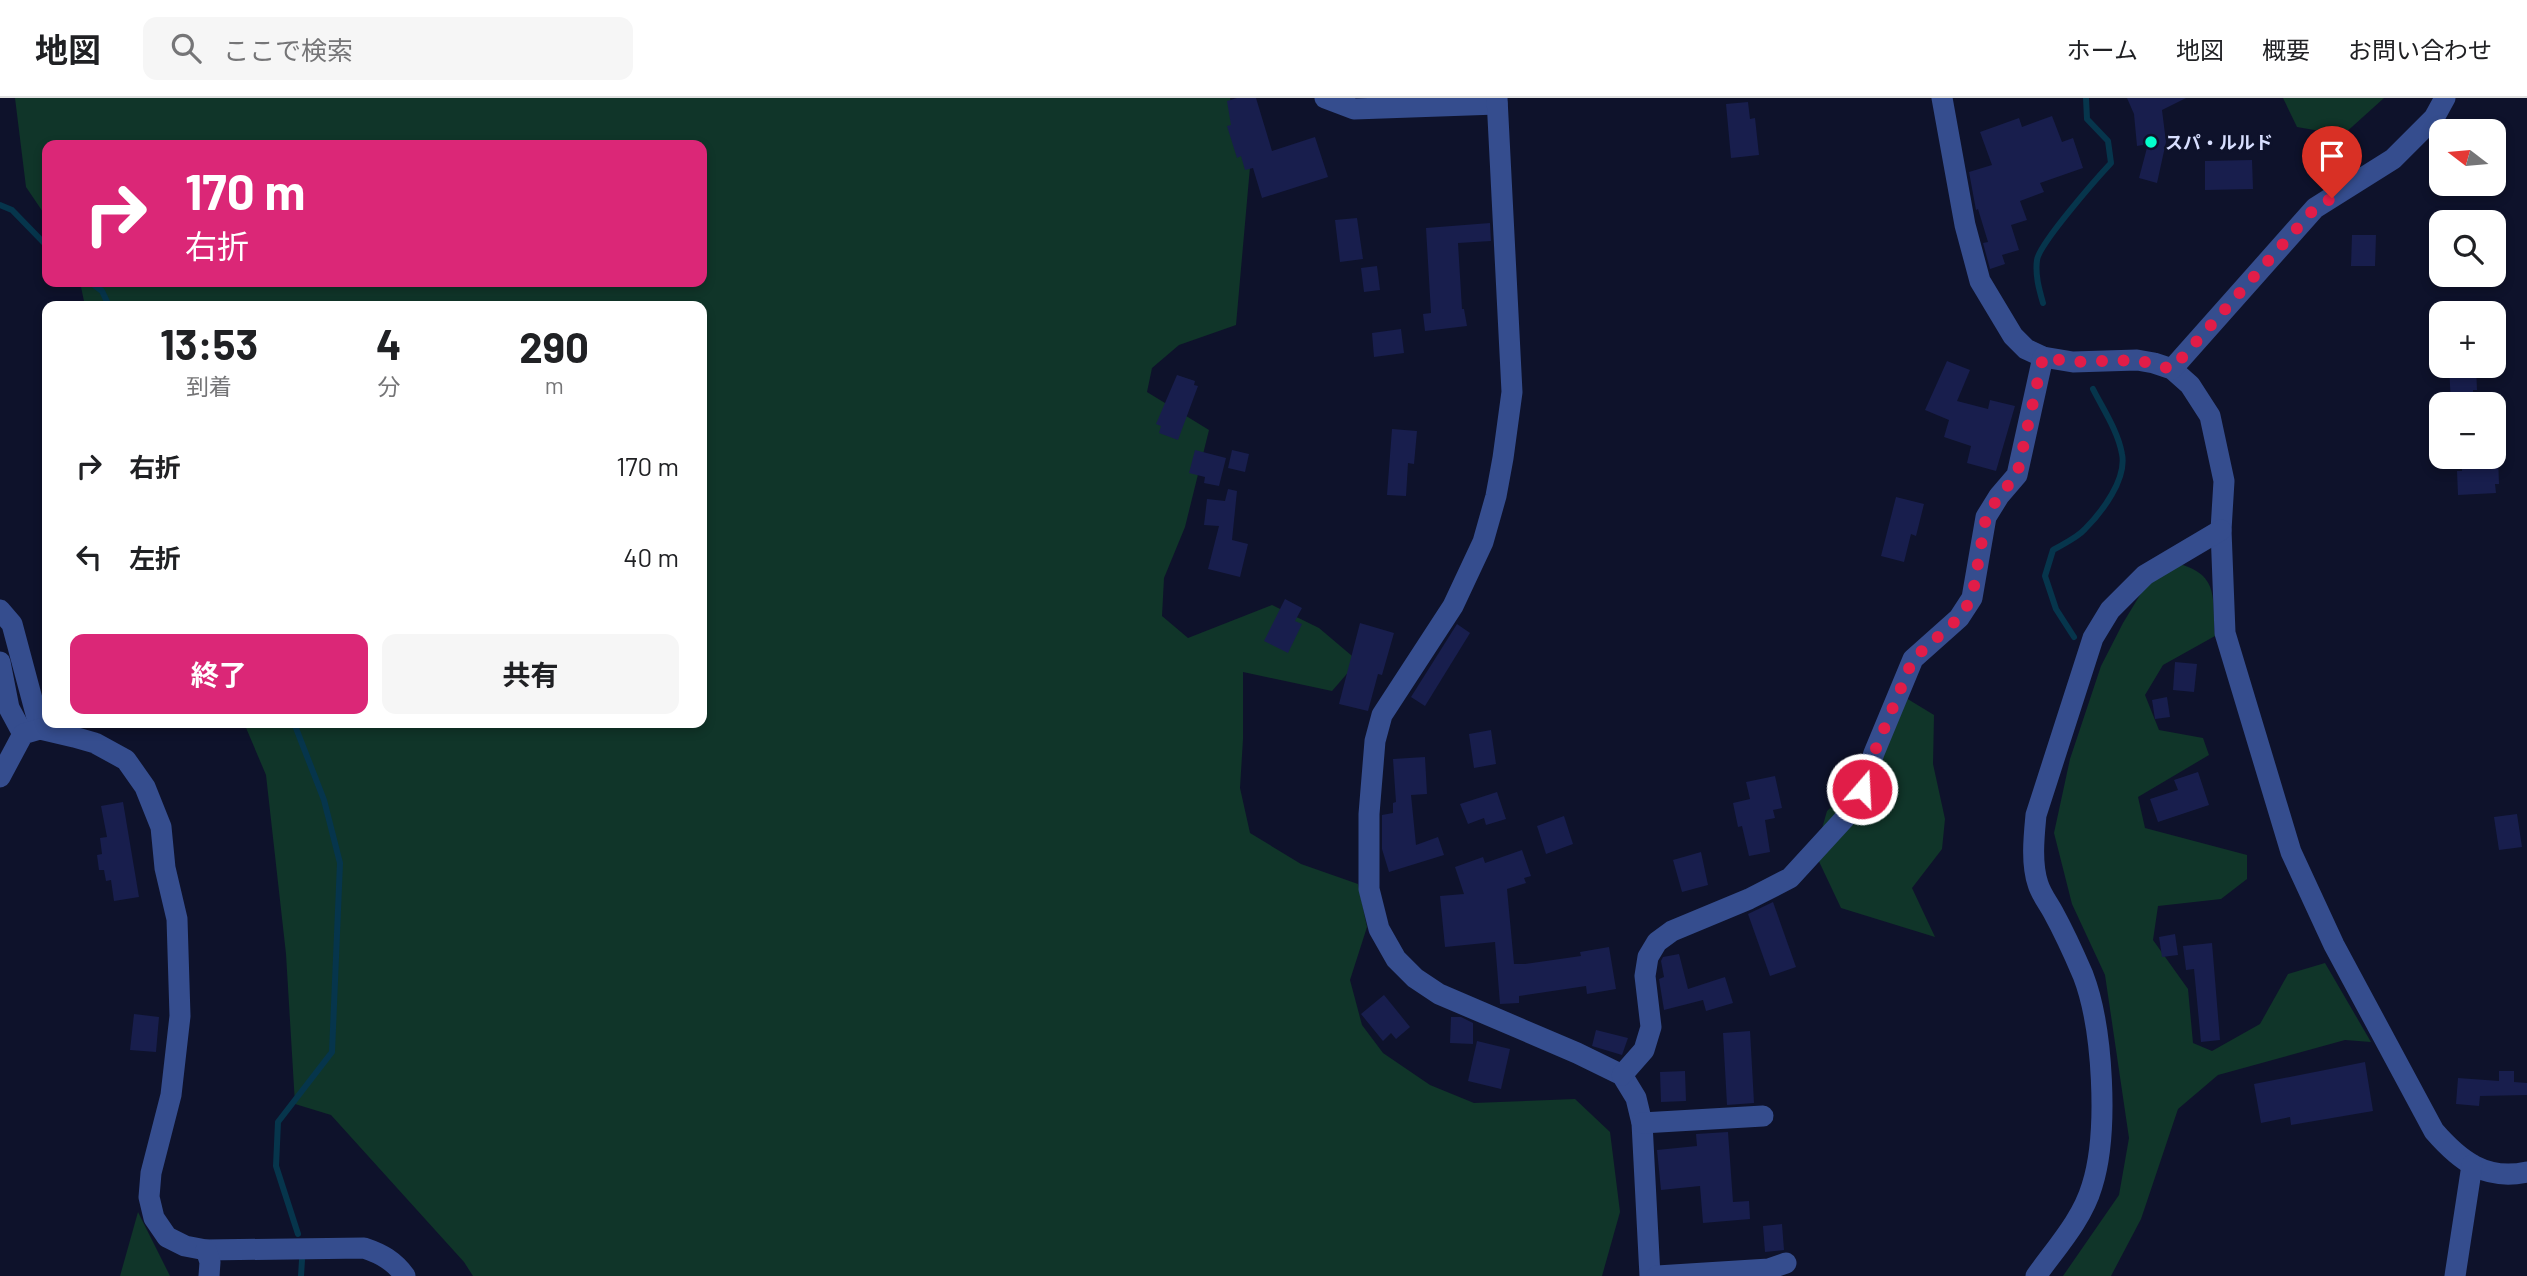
<!DOCTYPE html>
<html lang="ja">
<head>
<meta charset="utf-8">
<style>
	:root { --surface:#fff; --page:#f6f6f6; --text:#202124; --muted:#757577; --line:#e0e0e0; --accent:#db2777 }
	body { margin:0; font-family:Barlow,"Noto Sans JP",sans-serif; background:var(--page); color:var(--text); height:100vh; display:flex; flex-direction:column; font-size:26px; white-space:nowrap }
	* { box-sizing:border-box; margin:0 }
	p { font-size:23px; color:var(--muted) }
	.icon { flex:none; width:38px; height:38px; fill:none; stroke:currentColor; stroke-width:2; stroke-linecap:round; stroke-linejoin:round }
	.map { position:relative; flex:1; overflow:hidden }
	.sheet { position:absolute; left:42px; top:203px; width:665px; height:427px; display:flex; flex-direction:column; background:var(--surface); border-radius:14px; box-shadow:0 4px 10px #0003 }
	.sheet>* { flex:none }
	.guide { position:absolute; left:42px; top:42px; width:665px; height:147px; border-radius:14px; box-shadow:0 4px 10px #0003; background:#db2777; color:#fff; overflow:hidden }
	.needle { width:46px; rotate:286deg }
	.fabs { position:absolute; left:2429px; top:21px; display:grid; gap:14px }
	.fabs a { display:grid; place-items:center; width:77px; height:77px; border-radius:14px; background:var(--surface); box-shadow:0 4px 10px #0003; font-size:35px }
	.pin { position:absolute; display:grid; place-items:center; width:60px; height:60px; color:#fff; margin:-72px -30px; border-radius:50% 50% 50% 0; rotate:-45deg; box-shadow:0 0 7px #0007 }
	.pin .icon { rotate:45deg }
	.me { position:absolute; width:77px; margin:-38px; rotate:19deg; stroke-linejoin:round; filter:drop-shadow(0 0 5px #0008) }
	.turn { display:flex; align-items:center; gap:24px; height:147px; padding:0 28px; font-size:32px }
	.turn .icon { width:91px; height:91px; stroke-width:2.5 }
	.turn b { display:block; font-size:49px; line-height:60px }
	.eta { display:flex; justify-content:space-evenly; align-items:center; height:119px; text-align:center }
	.eta b { font-size:42px; font-weight:700; line-height:49px }
	.primary-button { display:flex; gap:14px; margin-top:auto; padding:14px 28px }
	.primary-button a { flex:1; height:80px; border-radius:14px; background:var(--accent); color:#fff; font-size:28px; font-weight:700; line-height:80px; text-align:center }
	.primary-button a+a { background:var(--page); color:var(--text) }
	ul { padding:0; list-style:none }
	li { display:flex; align-items:center; gap:21px; height:91px; padding:0 28px }
	li div { flex:1 }
	li b { display:block; font-size:26px }
	li em { font-style:normal }
	header { display:flex; align-items:center; gap:42px; box-sizing:border-box; height:98px; padding:0 35px; background:var(--surface); border-bottom:2px solid var(--line) }
	header strong { font-size:33px }
	nav { display:flex; gap:38px; margin-inline-start:auto; font-size:24px }
	.search { width:490px; height:63px; background:var(--page); display:flex; align-items:center; gap:18px; box-sizing:border-box; padding:0 24px; border-radius:14px; color:var(--muted); font-size:26px }
	.map>svg:first-child { display:block }
</style>
</head>
<body>
<header>
<strong>地図</strong>
<div class="search"><svg class="icon" aria-label="search" viewBox="0 0 24 24"><circle cx="10" cy="10" r="6"/><path d="M15 15l6 6"/></svg>ここで検索</div>
<nav><a>ホーム</a><a>地図</a><a>概要</a><a>お問い合わせ</a></nav>
</header>
<div class="map">
<svg width="2527" height="1178" viewBox="0 0 2527 1178">
	<rect width="100%" height="100%" fill="#0e122b"/>
	<g fill="#103529">
		<path d="M15,0h1215l20,69 -14,158 -57,20 -27,23 -5,24 62,38 -24,97 -21,51 -2,38 26,22 84,-33 47,23 39,33 -26,30 -89,-19v67l-3,49 10,45 51,31 57,20 9,43 -17,53 12,45 21,28 47,32 44,18 101,-4 35,33 10,80 -18,64h-1129l-9,-14 -133,-147 -36,-11 -9,-150 -20,-179 -22,-52h458v-417h-617l-5,-24h622v-137h-655v73l-21,-31z"/>
		<path d="M2283,0h101l-41,37 -46,-8z"/>
		<path d="M2180,466c40,12 32,35 35,72l-52,29 -18,30 14,35 44,8 6,17 -71,42 7,31 102,27v24l-26,20 -63,7 -5,34 35,49 5,54 19,8 48,-27 28,-50 37,-11 46,79 -26,-2 -127,35 -40,34 -37,110 -30,57h-48l56,-81 10,-57 -24,-163 -33,-71 -18,-71 16,-74 31,-93 22,-43 23,-38z"/>
		<path d="M1906,600l28,17 -1,49 12,55 -3,30 -30,39 23,49 -94,-29 -26,-55 12,-42 30,-28z"/>
		<path d="M138,1114l32,64h-50z"/>
	</g>
	<g fill="none" stroke-linecap="round" stroke-linejoin="round">
		<g stroke="#06354c" stroke-width="6">
			<path d="M0,107l12,5 35,36"/>
			<path d="M90,184l12,9 7,15"/>
			<path d="M2043,205c-4,-14 -8,-28 -6,-43 2,-16 60,-82 74,-97l-3,-22 -21,-22 -1,-21"/>
			<path d="M2074,539l-18,-28 -11,-33 8,-26c10,-6 24,-12 32,-21 17,-17 42,-50 37,-75 -4,-23 -19,-45 -29,-65"/>
			<path d="M294,625l30,77 16,63 -8,189 -54,70 -2,44 22,68"/>
			<path d="M301,1178l1,-16"/>
		</g>
	</g>
	<g fill="#181e4d">
		<path d="M1237,0h19l16,53 43,-14 13,40 -66,21 -9,-30 -8,2 -4,-14 -4,2 -10,-32 4,-1 -4,-24z"/>
		<path d="M2127,0h59l-24,12 4,32 -9,41 -18,-5 9,-34 -11,2 -3,-32z"/>
		<path d="M1748,4l2,17 5,-1 4,37 -28,3 -5,-54z"/>
		<path d="M2052,18l10,26 11,-4 10,30 -43,15 4,9 -24,9 7,19 -16,5 8,25 -17,5 3,9 -15,5 -7,-26 5,-1 -10,-33 -2,1 -7,-38 23,-7 -12,-33 39,-14 3,9z"/>
		<path d="M2252,62l1,29 -48,1v-29z"/>
		<path d="M1357,120l6,41 -23,3 -5,-42z"/>
		<path d="M1490,125l1,18 -33,2 4,66h2l3,17 -42,5 -2,-17 8,-1 -5,-85z"/>
		<path d="M2352,137h24l-1,31h-24z"/>
		<path d="M1377,168l3,24 -16,2 -3,-24z"/>
		<path d="M1401,231l3,24 -30,4 -2,-24z"/>
		<path d="M1947,263l23,9 -13,31 31,8 2,-9 25,6 -19,65 -29,-8 4,-17 -27,-9 5,-17 -24,-10z"/>
		<path d="M2449,268h27l1,24h-4l1,14h-23z"/>
		<path d="M1177,277l18,6 -1,4 4,1 -20,54 -19,-7 2,-7 -5,-2z"/>
		<path d="M1392,331l25,2 -3,33 -6,-1 -2,33 -19,-1z"/>
		<path d="M1195,352l31,8 -7,28 -15,-3 1,-6 -16,-4z"/>
		<path d="M1232,352l17,4 -4,18 -17,-4z"/>
		<path d="M2461,359h37l1,27h-4l1,9 -38,2 -1,-24h5z"/>
		<path d="M1228,391l9,2 -5,49 16,4 -8,33 -32,-8 11,-43 -15,-1 3,-26 18,2z"/>
		<path d="M1896,399l28,7 -8,32 -5,-2 -7,28 -23,-6z"/>
		<path d="M1285,501l17,9 -7,13 7,3 -14,29 -24,-12z"/>
		<path d="M1360,525l34,10 -12,42 -4,-1 -10,37 -29,-7z"/>
		<path d="M1457,526l13,9 -45,73 -14,-9z"/>
		<path d="M2175,564l22,2 -3,28 -21,-2z"/>
		<path d="M2167,599l3,20 -15,2 -3,-19z"/>
		<path d="M1491,632l5,34 -22,4 -5,-34z"/>
		<path d="M1425,659l2,37 -16,1 5,50 22,-8 6,18 -55,17 -7,-23v-34l11,-2v-10l3,-1 -3,-43z"/>
		<path d="M2198,674l11,33 -51,17 -8,-23 28,-9 -4,-10z"/>
		<path d="M1775,678l7,32 -9,2 2,8 -10,2 5,32 -21,4 -7,-30 -4,1 -5,-24 17,-4 -4,-17z"/>
		<path d="M1497,694l9,27 -20,6 -2,-7 -16,6 -8,-20z"/>
		<path d="M123,704l16,95 -25,4 -3,-21 -5,1 -2,-11h-5l-2,-15 5,-1 -2,-16 7,-1 -6,-31z"/>
		<path d="M2517,716l5,33 -23,3 -5,-33z"/>
		<path d="M1564,718l9,28 -27,10 -9,-28z"/>
		<path d="M1522,752l9,26 -7,2 2,5 -19,6 7,75h11l56,-8 -1,-4 29,-5 7,42 -29,5 -1,-8 -67,10v7l-19,1 -5,-62 -50,5 -5,-51 24,-2 -9,-27 28,-10 2,6z"/>
		<path d="M1701,754l7,33 -26,7 -9,-32z"/>
		<path d="M1773,804l23,65 -26,9 -22,-62z"/>
		<path d="M2175,836l3,21 -16,2 -3,-20z"/>
		<path d="M2212,845l8,97 -19,2 -7,-73 -8,1 -3,-24z"/>
		<path d="M1679,856l9,35 37,-12 8,26 -27,8 -3,-11 -39,10 -5,-31 5,-2 -3,-16 2,-4z"/>
		<path d="M1384,897l26,32 -14,12 -5,-6 -8,8 -22,-27z"/>
		<path d="M134,916l25,3 -3,35 -26,-2z"/>
		<path d="M1451,919h10l12,6v21l-23,-1z"/>
		<path d="M1596,932l32,8 -6,17 -30,-9z"/>
		<path d="M1750,933l4,72 -27,2 -4,-72z"/>
		<path d="M1477,943l33,8 -9,40 -33,-8z"/>
		<path d="M2365,964l8,49 -82,14 -1,-8 -29,6 -7,-39z"/>
		<path d="M1685,973l1,30 -25,1 -1,-30z"/>
		<path d="M2499,973h15v11l13,1v12l-47,1 -1,10 -23,-2 2,-26 41,3z"/>
		<path d="M1728,1034l5,70 16,-1 1,18 -47,4 -3,-37 -39,4 -4,-40 40,-4 -1,-12z"/>
		<path d="M1782,1126l2,26 -19,2 -2,-26z"/>
	</g>
	<g fill="none" stroke-linecap="round" stroke-linejoin="round">
		<g stroke="#354d8e" stroke-width="21">
			<path d="M1325,0l29,11 143,-5"/>
			<path d="M1497,0l15,294 -9,66 -7,38 -13,46 -30,64 -71,109 -7,26 -6,73v75l10,40 17,30 19,19 24,16 138,59 45,22 14,23 6,25 8,153"/>
			<path d="M1942,0l23,127 15,56 33,55 13,13 17,8 30,5 64,-2 17,3 18,6 18,16 20,31 14,65 -3,49 4,103 66,219 43,93 100,186c26,30 52,50 93,41"/>
			<path d="M2172,271l143,-161 78,-49 41,-41 11,-20"/>
			<path d="M0,512l12,14 28,105"/>
			<path d="M0,564l9,46 14,26"/>
			<path d="M0,679l23,-43 17,-5 34,8 21,6 31,17 19,27 16,40 4,41 12,51 3,97 -9,79 -20,78 -2,24 5,21 13,19 18,9 21,4 158,-2c18,6 30,13 41,28"/>
			<path d="M1622,977l22,-25 7,-23 -6,-51 3,-19 9,-15 15,-11 77,-32 41,-21 66,-72 18,-53 39,-94 46,-41 13,-20 14,-81 13,-21 18,-21 26,-118"/>
			<path d="M1642,1025l121,-7"/>
			<path d="M206,1152l4,12 -1,14"/>
			<path d="M1657,1178l112,-7 17,-6"/>
			<path d="M2036,1178c20,-28 46,-56 56,-90 17,-54 11,-159 -9,-211 -9,-21 -19,-43 -30,-63 -5,-9 -12,-18 -15,-28 -7,-21 -4,-48 -2,-69l57,-177 17,-28 35,-35 76,-45"/>
			<path d="M2455,1178l17,-111"/>
		</g>
	</g>
	<g fill="none" stroke-linecap="round" stroke-linejoin="round">
		<path stroke="#e11d48" stroke-width="12" stroke-dasharray="0 21.6" d="M1862,691l12,-36 39,-94 46,-41 13,-20 14,-81 13,-21 18,-21 26,-118 30,5 64,-2 35,9 143,-161 17,-10"/>
	</g>
	<circle fill="#04ffcc" stroke="#0e122b" stroke-width="2.5" cx="2151" cy="44" r="7"/>
	<g text-anchor="middle" dominant-baseline="central" stroke-width="5" stroke-linejoin="round" paint-order="stroke">
		<g font-size="18" font-weight="bold" fill="#d8dfff" stroke="#0e122b" text-anchor="start">
			<text x="2165" y="44">スパ・ルルド</text>
		</g>
	</g>
</svg>
<div class="fabs">
<a><svg class="needle" viewBox="-14 -14 28 28"><path d="M0-13l5 13h-10z" fill="#e53935"/><path d="M0 13l5-13h-10z" fill="#757577"/></svg></a>
<a><svg class="icon" aria-label="search" viewBox="0 0 24 24"><circle cx="10" cy="10" r="6"/><path d="M15 15l6 6"/></svg></a>
<a>+</a>
<a>−</a>
</div>
<div class="pin" style="left:2332px;top:100px;background:#d93025"><svg class="icon" aria-label="arrive" viewBox="0 0 24 24"><path d="M6 21V4h12l-3 4 3 4H6"/></svg></div>
<svg class="me" style="left:1862px;top:691px" viewBox="-20 -20 40 40"><circle r="17" fill="#e11d48" stroke="#fff" stroke-width="3"/><path d="M0-11L8 9 0 5-8 9z" fill="#fff"/></svg>
<div class="guide">
<div class="turn"><svg class="icon" aria-label="right" viewBox="0 0 24 24"><path d="M7 20v-9h11M14 6l5 5-5 5"/></svg><div><b>170 m</b>右折</div></div>
</div>
<section class="sheet">
<div class="eta">
<div><b>13:53</b><p>到着</p></div>
<div><b>4</b><p>分</p></div>
<div><b>290</b><p>m</p></div>
</div>
<ul>
<li><svg class="icon" aria-label="right" viewBox="0 0 24 24"><path d="M7 20v-9h11M14 6l5 5-5 5"/></svg><div><b>右折</b></div><em>170 m</em></li>
<li><svg class="icon" aria-label="left" viewBox="0 0 24 24"><path d="M17 20v-9H6M10 6l-5 5 5 5"/></svg><div><b>左折</b></div><em>40 m</em></li>
</ul>
<div class="primary-button"><a>終了</a><a>共有</a></div>
</section>
</div>
</body>
</html>
